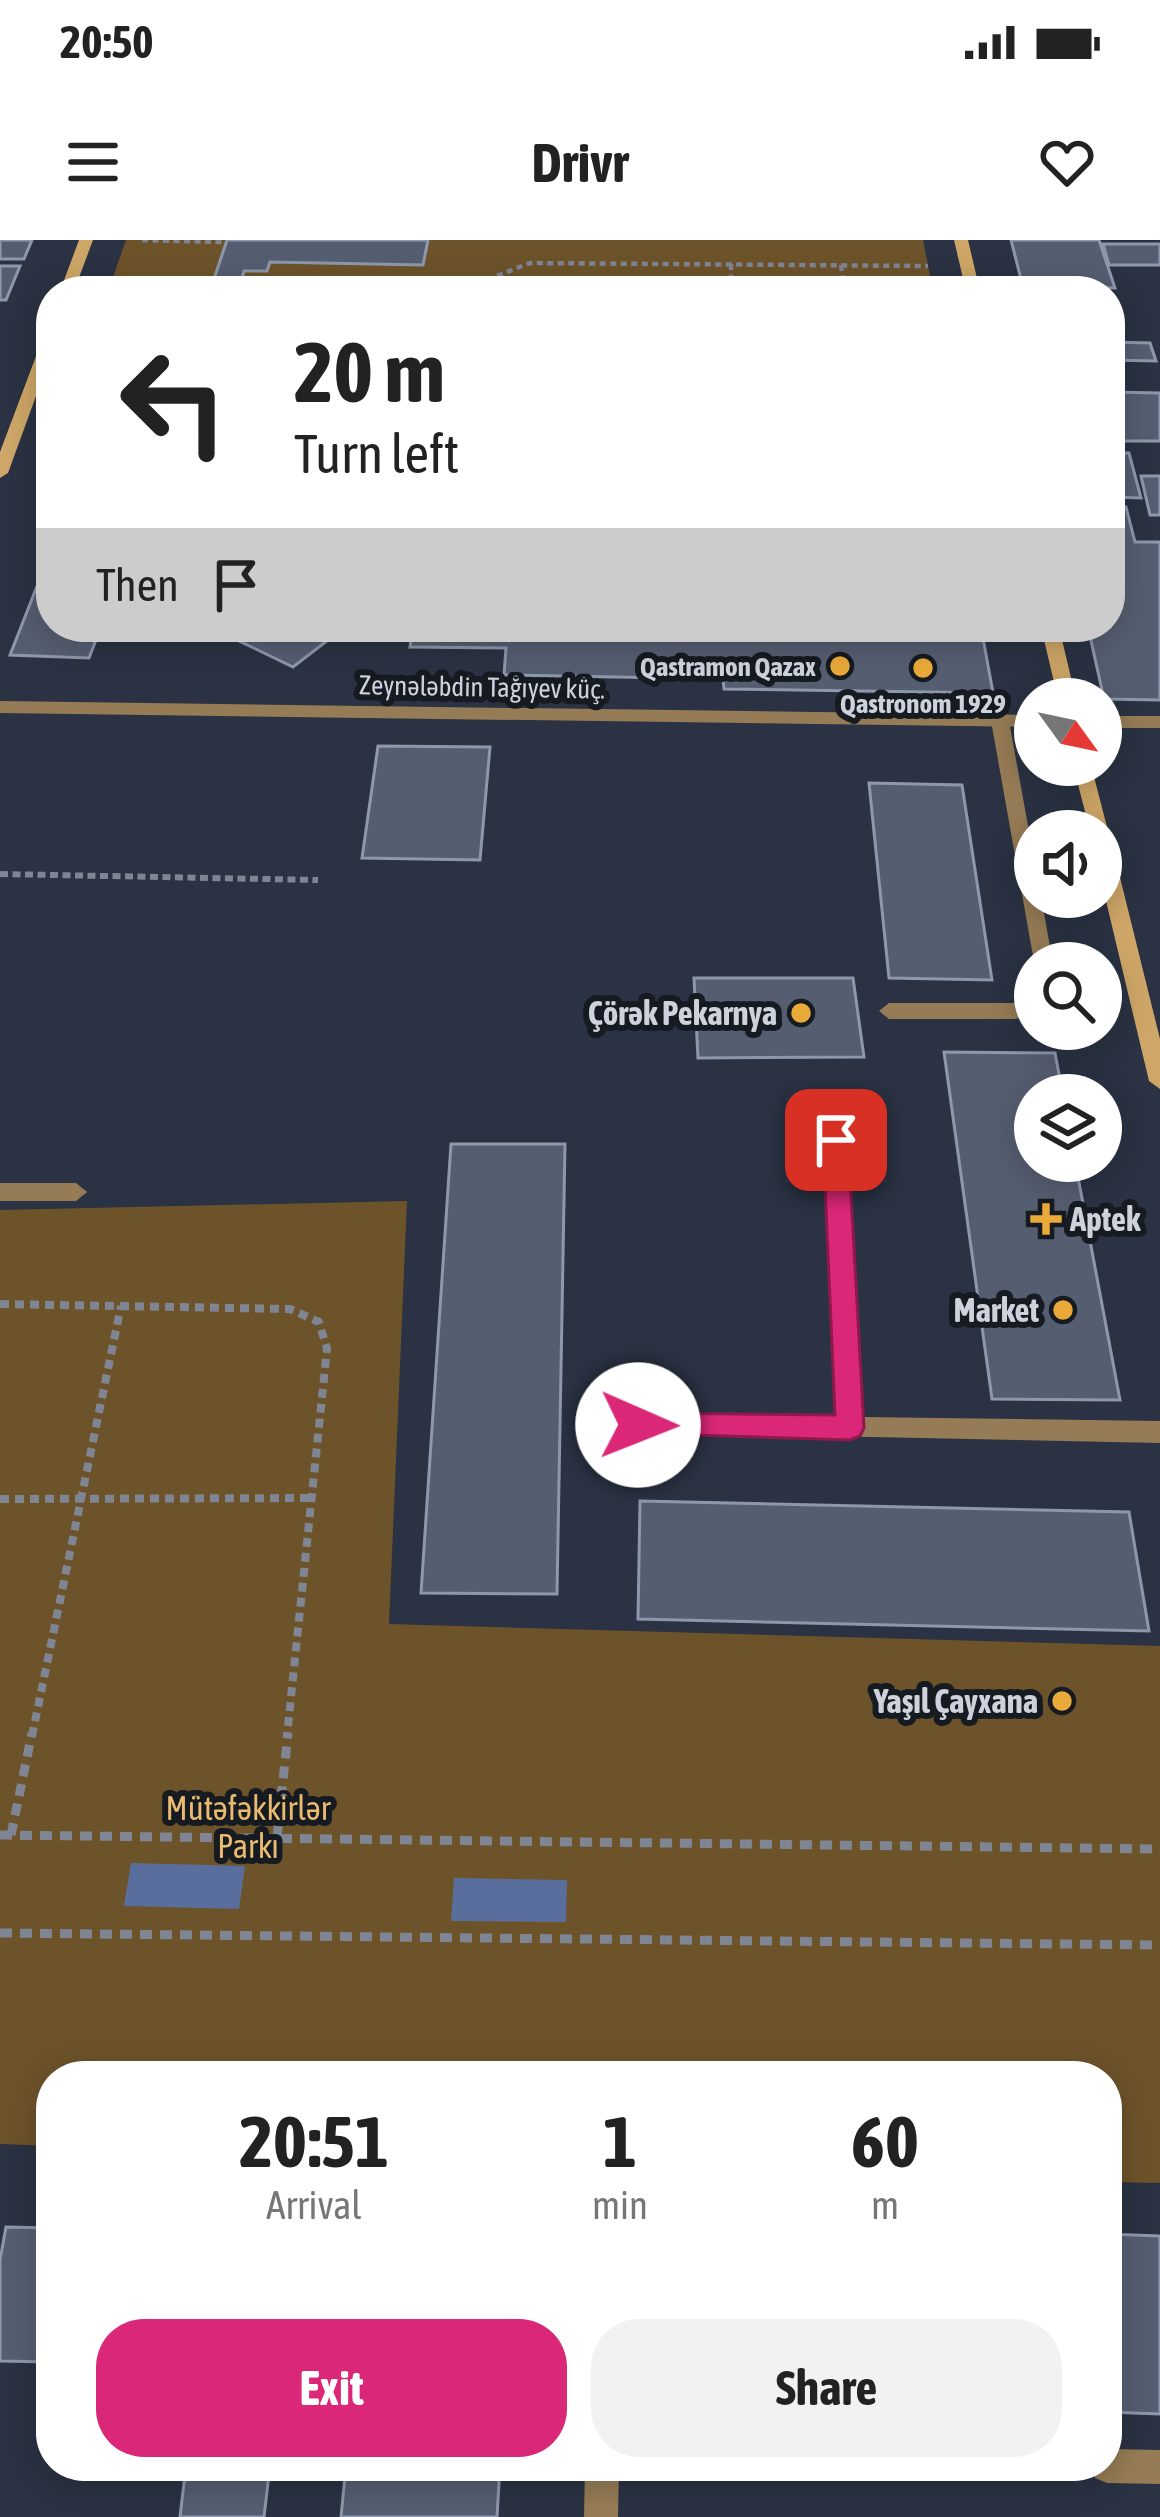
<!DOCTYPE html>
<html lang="en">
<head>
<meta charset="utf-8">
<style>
	:root { --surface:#fff; --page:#f2f2f2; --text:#222; --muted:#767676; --accent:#db2777 }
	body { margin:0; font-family:"Asap Condensed",sans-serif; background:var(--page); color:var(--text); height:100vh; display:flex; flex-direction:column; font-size:45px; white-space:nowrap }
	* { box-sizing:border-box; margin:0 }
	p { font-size:39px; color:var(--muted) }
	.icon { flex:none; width:66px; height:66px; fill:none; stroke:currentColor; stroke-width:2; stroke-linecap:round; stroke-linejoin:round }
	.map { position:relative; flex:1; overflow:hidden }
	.sheet { position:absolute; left:36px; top:1821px; width:1086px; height:420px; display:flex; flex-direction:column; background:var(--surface); border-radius:48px; box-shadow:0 6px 30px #0003 }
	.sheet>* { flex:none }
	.banner { position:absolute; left:36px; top:36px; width:1089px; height:366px; border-radius:48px; box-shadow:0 6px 30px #0003; background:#fff; color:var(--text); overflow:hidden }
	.needle { width:78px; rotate:123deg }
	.controls { position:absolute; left:1014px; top:438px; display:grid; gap:24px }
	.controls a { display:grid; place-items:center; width:108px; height:108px; border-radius:50%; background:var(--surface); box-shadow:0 6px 30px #0003; font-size:60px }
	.pin { position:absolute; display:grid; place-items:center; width:102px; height:102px; color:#fff; margin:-51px; border-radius:24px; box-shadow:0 6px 18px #0006 }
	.me { position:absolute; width:132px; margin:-66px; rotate:91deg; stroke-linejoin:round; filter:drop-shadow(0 0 9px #0008) }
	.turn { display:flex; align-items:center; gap:42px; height:252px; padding:0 60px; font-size:54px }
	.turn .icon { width:156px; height:156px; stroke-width:2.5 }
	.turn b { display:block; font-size:84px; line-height:102px }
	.then { display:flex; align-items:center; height:114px; padding:0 60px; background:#0003; gap:24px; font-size:45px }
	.eta { display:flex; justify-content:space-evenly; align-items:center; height:204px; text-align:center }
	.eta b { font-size:72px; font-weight:700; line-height:84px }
	.primary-button { display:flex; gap:24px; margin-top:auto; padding:24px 60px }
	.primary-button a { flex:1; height:138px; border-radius:48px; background:var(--accent); color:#fff; font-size:48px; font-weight:700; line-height:138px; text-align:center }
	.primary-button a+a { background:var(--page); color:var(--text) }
	.status { display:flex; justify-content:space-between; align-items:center; height:84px; padding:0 60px; background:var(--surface); direction:ltr }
	.status svg { height:33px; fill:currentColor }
	header { display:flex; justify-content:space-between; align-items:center; height:156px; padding:0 60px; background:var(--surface); font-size:54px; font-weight:700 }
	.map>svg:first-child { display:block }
</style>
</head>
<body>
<div class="status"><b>20:50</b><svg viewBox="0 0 49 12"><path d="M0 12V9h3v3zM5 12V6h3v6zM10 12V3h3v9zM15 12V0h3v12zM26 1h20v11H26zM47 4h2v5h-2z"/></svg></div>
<header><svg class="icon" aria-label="menu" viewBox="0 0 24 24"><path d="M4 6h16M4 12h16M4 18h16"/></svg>Drivr<svg class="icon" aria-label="heart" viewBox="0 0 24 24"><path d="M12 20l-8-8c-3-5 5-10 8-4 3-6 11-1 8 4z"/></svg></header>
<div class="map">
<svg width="1160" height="2277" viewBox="0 0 1160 2277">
	<rect width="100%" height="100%" fill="#2a3243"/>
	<g fill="#6d532a">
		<path d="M126,0h797l10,51h-825z"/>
		<path d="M407,961l-18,423 771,22v537l-53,-1v-106h-1056v70l-51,-2v-934z"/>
	</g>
	<g fill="#5a6e9d">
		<path d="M131,1623l114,3 -6,43 -115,-3z"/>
		<path d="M454,1638l113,2 -1,42 -115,-1z"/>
	</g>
	<g fill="#555e71" stroke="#8e98ad" stroke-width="3">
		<path d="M0,0h32l-8,19h-24z"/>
		<path d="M227,0h201l-5,25 -153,-3 -3,9h-23l-3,11h-28z"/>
		<path d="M1011,0h88l16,48 -92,-1z"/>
		<path d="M1103,4h57v21h-51z"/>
		<path d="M0,26h20l-14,34h-6z"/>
		<path d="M1110,102l40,1 6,18 -46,-1z"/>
		<path d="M1110,152l50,1v48h-40z"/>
		<path d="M1110,213h19l12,45 -31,-1z"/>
		<path d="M1141,236h19v39h-10z"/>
		<path d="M1110,266l16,1 9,35h25v158l-56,-1 -16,-72h22z"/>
		<path d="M39,341l12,1v45h50l-12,31 -79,-3z"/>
		<path d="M256,387h89l-52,40 -56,-27z"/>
		<path d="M413,387h358l1,4 102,2 -1,-6h108l12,66 -269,-4 -1,-10 -219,-4 2,-27 -96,-1z"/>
		<path d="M378,506l112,1 -10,113 -118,-2z"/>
		<path d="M869,543l93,2 30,195 -103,-2z"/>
		<path d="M694,738h159l11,79 -166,1z"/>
		<path d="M944,812l111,1 8,42h-28v66h40l45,239 -128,-1z"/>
		<path d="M451,904h114l-8,450 -136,-1z"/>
		<path d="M640,1261l489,11 20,119 -511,-12z"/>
		<path d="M6,1987l45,1v134l-51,-1v-101z"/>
		<path d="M1107,1994l53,2v178l-53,-2z"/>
		<path d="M186,2226h84l-6,51h-84z"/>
		<path d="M346,2226h154l-3,51h-156z"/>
	</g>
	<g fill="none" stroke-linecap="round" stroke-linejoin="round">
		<g stroke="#7f8593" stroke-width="4.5" stroke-dasharray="6 4.5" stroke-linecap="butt">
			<path d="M142,0l84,2"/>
			<path d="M731,24v27"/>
			<path d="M841,25l4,26"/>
			<path d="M458,51l72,-28 398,3"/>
		</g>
		<path stroke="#7f8593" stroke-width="6" stroke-dasharray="8 4.5" stroke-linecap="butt" d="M0,634l318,6"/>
		<g stroke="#7f8593" stroke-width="8" stroke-dasharray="9 6" stroke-linecap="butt">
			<path d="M0,1064l290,5 29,13 8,27 -40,387"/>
			<path d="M0,1259l312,-1"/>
			<path d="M32,1496l89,-430"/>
		</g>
		<g stroke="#7f8593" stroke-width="9" stroke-dasharray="12 8" stroke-linecap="butt">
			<path d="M0,1595l1160,14"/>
			<path d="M11,1595l21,-102"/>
			<path d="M277,1598l11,-105"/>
			<path d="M0,1693l1160,12"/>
		</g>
		<g fill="#967c56" fill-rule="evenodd">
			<path d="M1000,475l9,6 26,143v33h6l12,66h-18v4l-44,-246z"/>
			<path d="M1035,754v16l-19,9h-127l-10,-8 10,-8h124z"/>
			<path d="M836,892l11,8 15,277 298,4v22l-532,-11 -3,-7 3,-7 9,-4 200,3 -12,-277z"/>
			<path d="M0,943h76l11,9 -11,9h-76z"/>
			<path d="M1107,2209l53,1v34l-53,-1 -12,-5 -5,-12h17z"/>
			<path d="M585,2226h34l-1,51h-34z"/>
		</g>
		<g fill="#967c56" fill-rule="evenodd">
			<path d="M0,461l1035,14v12l-1035,-14z"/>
			<rect x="1101" y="476" width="59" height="12"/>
		</g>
		<g fill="#cea667" fill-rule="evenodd">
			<path d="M79,0h14l-19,51h-14z"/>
			<path d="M954,0h14l12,51h-14z"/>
			<path d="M51,91v24l-43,118 -8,5v-26l44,-117z"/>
			<path d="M1041,387h18l17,72h-18z"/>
			<path d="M1073,525h18l17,66 -3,5 6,5 49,198v50l-11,-8 -48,-201v-49h-11z"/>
		</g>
	</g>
	<path fill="#db2777" stroke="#8e194d" stroke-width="3" d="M836,890l12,10 16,288 -4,8 -10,4 -222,-7 -4,-8 4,-8 10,-4 197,2 -12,-275z"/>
	<g fill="#eaaa39" stroke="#161a21" stroke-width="4.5">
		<circle cx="840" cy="426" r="12"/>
		<circle cx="923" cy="428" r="12"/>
		<circle cx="801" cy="773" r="12"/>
		<path d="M1040 961h12v12h12v12h-12v12h-12v-12h-12v-12h12z"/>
		<circle cx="1063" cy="1070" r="12"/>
		<circle cx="1062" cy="1461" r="12"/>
	</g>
	<g text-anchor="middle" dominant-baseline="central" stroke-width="12" stroke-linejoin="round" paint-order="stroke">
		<g font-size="27" font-weight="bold" fill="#cdd2dd" stroke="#161a21" text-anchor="end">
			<text x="816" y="426">Qastramon Qazax</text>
			<text x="923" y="463" text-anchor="middle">Qastronom 1929</text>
		</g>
		<g font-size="27" fill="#cdd2dd" stroke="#161a21">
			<text transform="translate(482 447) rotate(1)">Zeynələbdin Tağıyev küç.</text>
		</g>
		<g font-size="33" font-weight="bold" fill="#cdd2dd" stroke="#161a21" text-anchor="end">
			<text x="777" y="773">Çörək Pekarnya</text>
			<text x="1070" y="979" text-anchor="start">Aptek</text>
			<text x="1039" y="1070">Market</text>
			<text x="1038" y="1461">Yaşıl Çayxana</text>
		</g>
		<g font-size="33" fill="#eaba6f" stroke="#161a21">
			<text x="248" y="1568">Mütəfəkkirlər<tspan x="248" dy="38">Parkı</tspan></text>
		</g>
	</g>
</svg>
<div class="controls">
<a><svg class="needle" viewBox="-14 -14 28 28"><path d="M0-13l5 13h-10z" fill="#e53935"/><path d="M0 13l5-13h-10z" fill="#767676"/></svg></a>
<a><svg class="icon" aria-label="sound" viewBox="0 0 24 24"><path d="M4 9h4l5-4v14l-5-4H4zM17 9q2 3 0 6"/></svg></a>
<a><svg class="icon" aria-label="search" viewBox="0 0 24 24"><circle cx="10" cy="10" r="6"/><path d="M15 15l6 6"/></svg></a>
<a><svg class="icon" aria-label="layers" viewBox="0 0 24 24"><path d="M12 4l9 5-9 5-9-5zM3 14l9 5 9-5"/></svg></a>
</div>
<div class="pin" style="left:836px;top:900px;background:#d93025"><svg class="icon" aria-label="arrive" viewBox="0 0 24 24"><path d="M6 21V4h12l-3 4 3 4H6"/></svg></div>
<svg class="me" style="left:638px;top:1185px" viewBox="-20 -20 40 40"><circle r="19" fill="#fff"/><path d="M0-13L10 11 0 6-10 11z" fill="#db2777"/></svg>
<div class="banner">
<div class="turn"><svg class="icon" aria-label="left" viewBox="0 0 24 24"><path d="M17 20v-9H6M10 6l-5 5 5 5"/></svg><div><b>20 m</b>Turn left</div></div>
<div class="then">Then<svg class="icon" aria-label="arrive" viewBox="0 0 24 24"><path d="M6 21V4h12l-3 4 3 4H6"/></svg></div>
</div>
<section class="sheet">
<div class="eta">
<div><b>20:51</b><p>Arrival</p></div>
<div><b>1</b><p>min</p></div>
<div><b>60</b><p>m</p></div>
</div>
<div class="primary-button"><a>Exit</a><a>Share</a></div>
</section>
</div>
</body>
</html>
